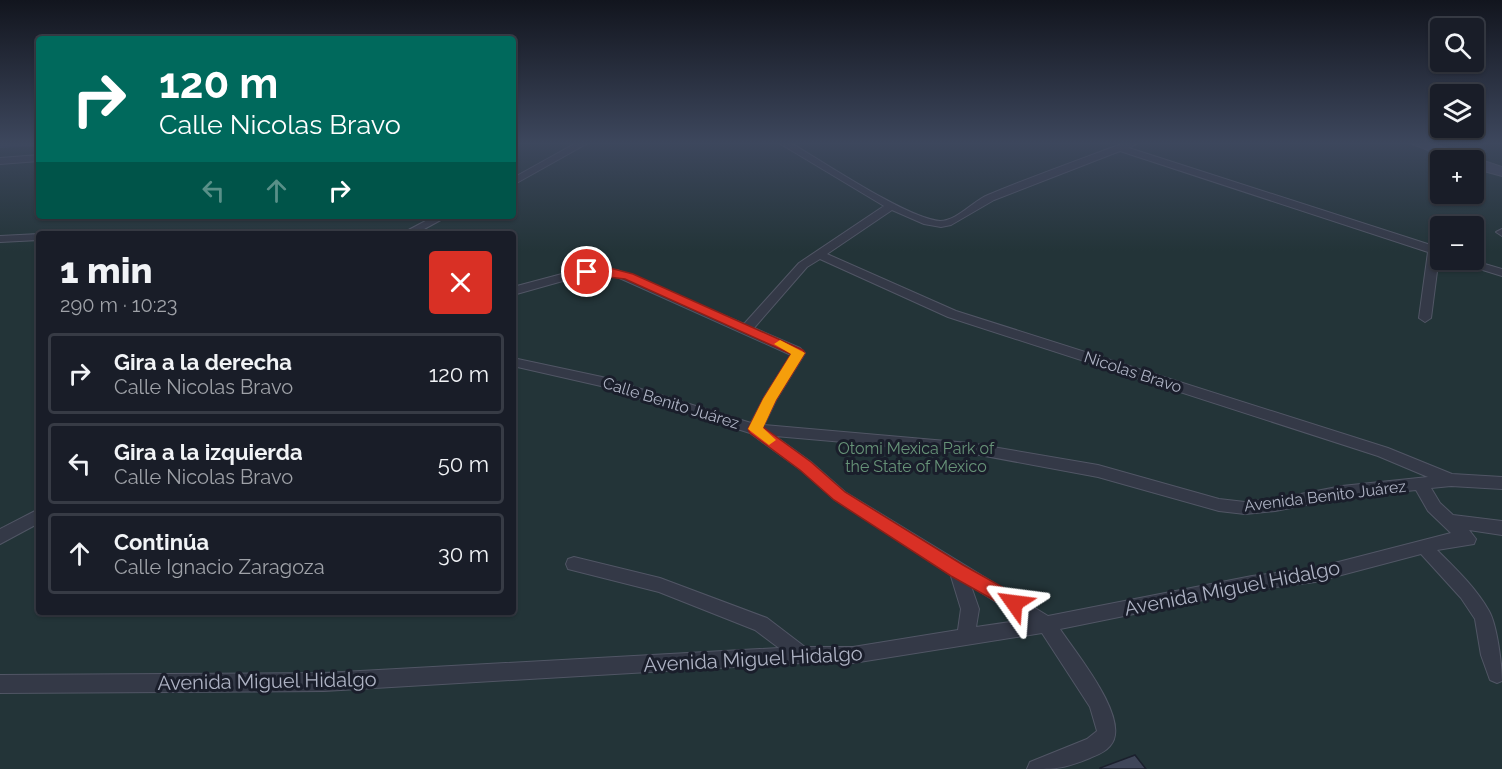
<!DOCTYPE html>
<html lang="es">
<head>
<meta charset="utf-8">
<style>
	:root { --surface:#191d28; --page:#222630; --text:#f1f3f6; --muted:#9fa2a8; --line:#373b45 }
	body { margin:0; font-family:Raleway,sans-serif; background:var(--page); color:var(--text); height:100vh; display:flex; flex-direction:column; font-size:22px; white-space:nowrap }
	* { box-sizing:border-box; margin:0 }
	p { font-size:20px; color:var(--muted) }
	.icon { flex:none; width:33px; height:33px; fill:none; stroke:currentColor; stroke-width:2; stroke-linecap:round; stroke-linejoin:round }
	.map { position:relative; flex:1; overflow:hidden }
	.sheet { position:absolute; left:36px; top:231px; width:480px; height:384px; display:flex; flex-direction:column; background:var(--surface); border-radius:6px; box-shadow:0 2px 4px #0004,0 0 0 2px var(--line) }
	.sheet>* { flex:none }
	.guide { position:absolute; left:36px; top:36px; width:480px; height:183px; border-radius:6px; box-shadow:0 2px 4px #0004,0 0 0 2px var(--line); background:#00695c; color:#fff; overflow:hidden }
	.fabs { position:absolute; left:1430px; top:18px; display:grid; gap:12px }
	.fabs a { display:grid; place-items:center; width:54px; height:54px; border-radius:6px; background:var(--surface); box-shadow:0 2px 4px #0004,0 0 0 2px var(--line); font-size:30px }
	.pin { position:absolute; display:grid; place-items:center; width:51px; height:51px; color:#fff; margin:-26px; border:3px solid #fff; border-radius:50%; box-shadow:0 2px 6px #0007 }
	.me { position:absolute; width:66px; margin:-33px; rotate:301deg; stroke-linejoin:round; filter:drop-shadow(0 0 4px #0008) }
	.turn { display:flex; align-items:center; gap:21px; height:126px; padding:0 24px; font-size:27px }
	.turn .icon { width:78px; height:78px; stroke-width:2.5 }
	.turn b { display:block; font-size:42px; line-height:51px }
	.lanes { display:flex; align-items:center; height:57px; padding:0 24px; background:#0003; justify-content:center; gap:30px; direction:ltr }
	.lanes .off { opacity:.35 }
	.round { display:grid; place-items:center; flex:none; width:63px; height:63px; border-radius:6px; background:var(--page) }
	.head { display:flex; align-items:center; justify-content:space-between; height:102px; padding:0 24px }
	h1 { font-size:36px; font-weight:800; line-height:45px }
	ul { padding:0; list-style:none }
	li { display:flex; align-items:center; gap:18px; height:81px; margin:0 12px 9px; padding:0 12px; border:3px solid var(--line); border-radius:6px }
	li div { flex:1 }
	li b { display:block; font-size:22px }
	li em { font-style:normal }
	.map>svg:first-child { display:block }
</style>
</head>
<body>
<div class="map">
<svg width="1502" height="769" viewBox="0 0 1502 769">
	<rect width="100%" height="100%" fill="#212736"/>
	<path fill="#233438" fill-rule="evenodd" d="M0,143h39v73h474v-73h989v626h-1502zM1440,160h33v34h-33zM1440,226h33v34h-33zM39,234h474v378h-474z"/>
	<g fill="none" stroke-linecap="round" stroke-linejoin="round">
		<path stroke="#35405d" stroke-width="4" d="M0,146l39,-2"/>
	</g>
	<path fill="#3f4659" stroke="#1b202d" stroke-width="1.5" d="M1135,755l11,14h-46v-1z"/>
	<g fill="none" stroke-linecap="round" stroke-linejoin="round">
		<g stroke="#515665" stroke-width="2">
			<g id="minor">
				<path d="M576,143h12l-75,42v-7z"/>
				<path d="M779,143h12c31,18 117,76 149,78 17,0 33,-20 48,-26 45,-19 91,-35 136,-52h14l-9,5 311,100 -9,70 -6,4 -6,-4 9,-66 -308,-101 -126,49 -43,25 -10,2 -17,-3 -32,-14 -65,44 129,57 432,137 64,26 50,3v12l-51,-3 -20,2 9,15 13,12 49,6v14l-33,-5 7,9 -2,5 -37,6c19,19 39,38 52,61 8,14 13,54 13,70l-5,2 -7,-3 -9,-25 -6,-36 -14,-21 -40,-44 -106,28 -63,8 -192,39c15,23 73,92 50,117 -5,6 -13,9 -20,12 -27,11 -34,11 -63,11l3,-7 57,-23 10,-8 -7,-24 -48,-74 -189,30h-51l-478,28 -324,2v-18l324,-2 455,-25 -24,-18 -96,-38 -91,-23 -2,-5 2,-5 6,-2 86,21 107,40 38,29h48l105,-17 3,-21 -11,-36 -115,-73 -34,-30 -51,-37 -149,-47 -88,-20v-8l89,19 149,46 14,-27 26,-41 -176,-79 -38,1 -64,18v-8l64,-17h40l127,54 55,-61 85,-57zM820,259l128,58 430,139 50,21 -86,9 -67,13 -30,3 -26,-3 -121,-34 -129,-22 -205,-18 12,-25 29,-47 -5,-5 -46,-20 53,-61zM775,436l194,17 129,24 121,34 26,3 30,-3 67,-13 74,-8 12,21 23,22 -136,35 -63,8 -204,40 -203,-124 -34,-30zM971,586l53,34 -48,7 3,-18z"/>
				<path d="M39,155v6l-39,3v-6z"/>
				<path d="M435,216h13l-33,18h-14z"/>
				<path d="M1502,229v7l-6,-4z"/>
				<path d="M39,234v6l-39,2v-6z"/>
				<path d="M1455,260h16l31,9v7l-45,-14z"/>
				<path d="M39,509v14l-39,21v-15z"/>
			</g>
		</g>
		<g stroke="#515665" stroke-width="2">
			<path id="secondary" d="M1410,143h20l72,24v9l-29,-8v-8h-19z"/>
		</g>
		<use href="#minor" fill="#343947" fill-rule="evenodd"/>
		<use href="#secondary" fill="#42475a" fill-rule="evenodd"/>
	</g>
	<linearGradient id="sky" x2="0" y2="1"><stop stop-color="#12151e"/><stop offset="0.57" stop-color="#3d475d"/><stop offset="1" stop-color="#3d475d" stop-opacity="0"/></linearGradient>
	<rect width="1502" height="251" fill="url(#sky)"/>
	<path fill="#d93025" stroke="#8d1f18" stroke-width="1.5" d="M587,268h23l23,6 170,76 2,3 -29,47 -13,27 48,35 34,30 118,73 57,32 3,6 -3,5 -6,2 -6,-2 -57,-32 -117,-76 -34,-30 -50,-37 -2,-4 15,-30 28,-45 -166,-75 -42,-5 -2,-2z"/>
	<path fill="#f59e0b" d="M780,340l25,13 -29,47 -13,28 13,12 -7,5 -21,-16 15,-30 28,-45 -17,-10z"/>
	<g text-anchor="middle" dominant-baseline="central" stroke-width="6" stroke-linejoin="round" paint-order="stroke">
		<g font-size="16" fill="#aeb3c4" stroke="#1a1e2b">
			<text transform="translate(1133 372) rotate(18)">Nicolas Bravo</text>
			<text transform="translate(671 403) rotate(17)">Calle Benito Juárez</text>
			<text transform="translate(1325 496) rotate(-7)">Avenida Benito Juárez</text>
		</g>
		<g font-size="16" fill="#679378" stroke="#1a1e2b">
			<text x="916" y="448">Otomi Mexica Park of<tspan x="916" dy="18">the State of Mexico</tspan></text>
		</g>
		<g font-size="20" fill="#aeb3c4" stroke="#1a1e2b">
			<text transform="translate(1232 588) rotate(-11)">Avenida Miguel Hidalgo</text>
			<text transform="translate(753 659) rotate(-3)">Avenida Miguel Hidalgo</text>
			<text transform="translate(267 681) rotate(-1)">Avenida Miguel Hidalgo</text>
		</g>
	</g>
</svg>
<div class="fabs">
<a><svg class="icon" aria-label="search" viewBox="0 0 24 24"><circle cx="10" cy="10" r="6"/><path d="M15 15l6 6"/></svg></a>
<a><svg class="icon" aria-label="layers" viewBox="0 0 24 24"><path d="M12 4l9 5-9 5-9-5zM3 14l9 5 9-5"/></svg></a>
<a>+</a>
<a>−</a>
</div>
<div class="pin" style="left:587px;top:272px;background:#d93025"><svg class="icon" aria-label="arrive" viewBox="0 0 24 24"><path d="M6 21V4h12l-3 4 3 4H6"/></svg></div>
<svg class="me" style="left:1014px;top:603px" viewBox="-20 -20 40 40"><path d="M0-17L14 15 0 8-14 15z" fill="#d93025" stroke="#fff" stroke-width="4"/></svg>
<div class="guide">
<div class="turn"><svg class="icon" aria-label="right" viewBox="0 0 24 24"><path d="M7 20v-9h11M14 6l5 5-5 5"/></svg><div><b>120 m</b>Calle Nicolas Bravo</div></div>
<div class="lanes"><svg class="icon off" aria-label="left" viewBox="0 0 24 24"><path d="M17 20v-9H6M10 6l-5 5 5 5"/></svg><svg class="icon off" aria-label="ahead" viewBox="0 0 24 24"><path d="M12 20V5M6 11l6-6 6 6"/></svg><svg class="icon" aria-label="right" viewBox="0 0 24 24"><path d="M7 20v-9h11M14 6l5 5-5 5"/></svg></div>
</div>
<section class="sheet">
<div class="head"><div><h1>1 min</h1><p>290 m · 10:23</p></div><a class="round" style="background:#d93025;color:#fff"><svg class="icon" aria-label="close" viewBox="0 0 24 24"><path d="M6 6l12 12M18 6L6 18"/></svg></a></div>
<ul>
<li><svg class="icon" aria-label="right" viewBox="0 0 24 24"><path d="M7 20v-9h11M14 6l5 5-5 5"/></svg><div><b>Gira a la derecha</b><p>Calle Nicolas Bravo</p></div><em>120 m</em></li>
<li><svg class="icon" aria-label="left" viewBox="0 0 24 24"><path d="M17 20v-9H6M10 6l-5 5 5 5"/></svg><div><b>Gira a la izquierda</b><p>Calle Nicolas Bravo</p></div><em>50 m</em></li>
<li><svg class="icon" aria-label="ahead" viewBox="0 0 24 24"><path d="M12 20V5M6 11l6-6 6 6"/></svg><div><b>Continúa</b><p>Calle Ignacio Zaragoza</p></div><em>30 m</em></li>
</ul>
</section>
</div>
</body>
</html>
